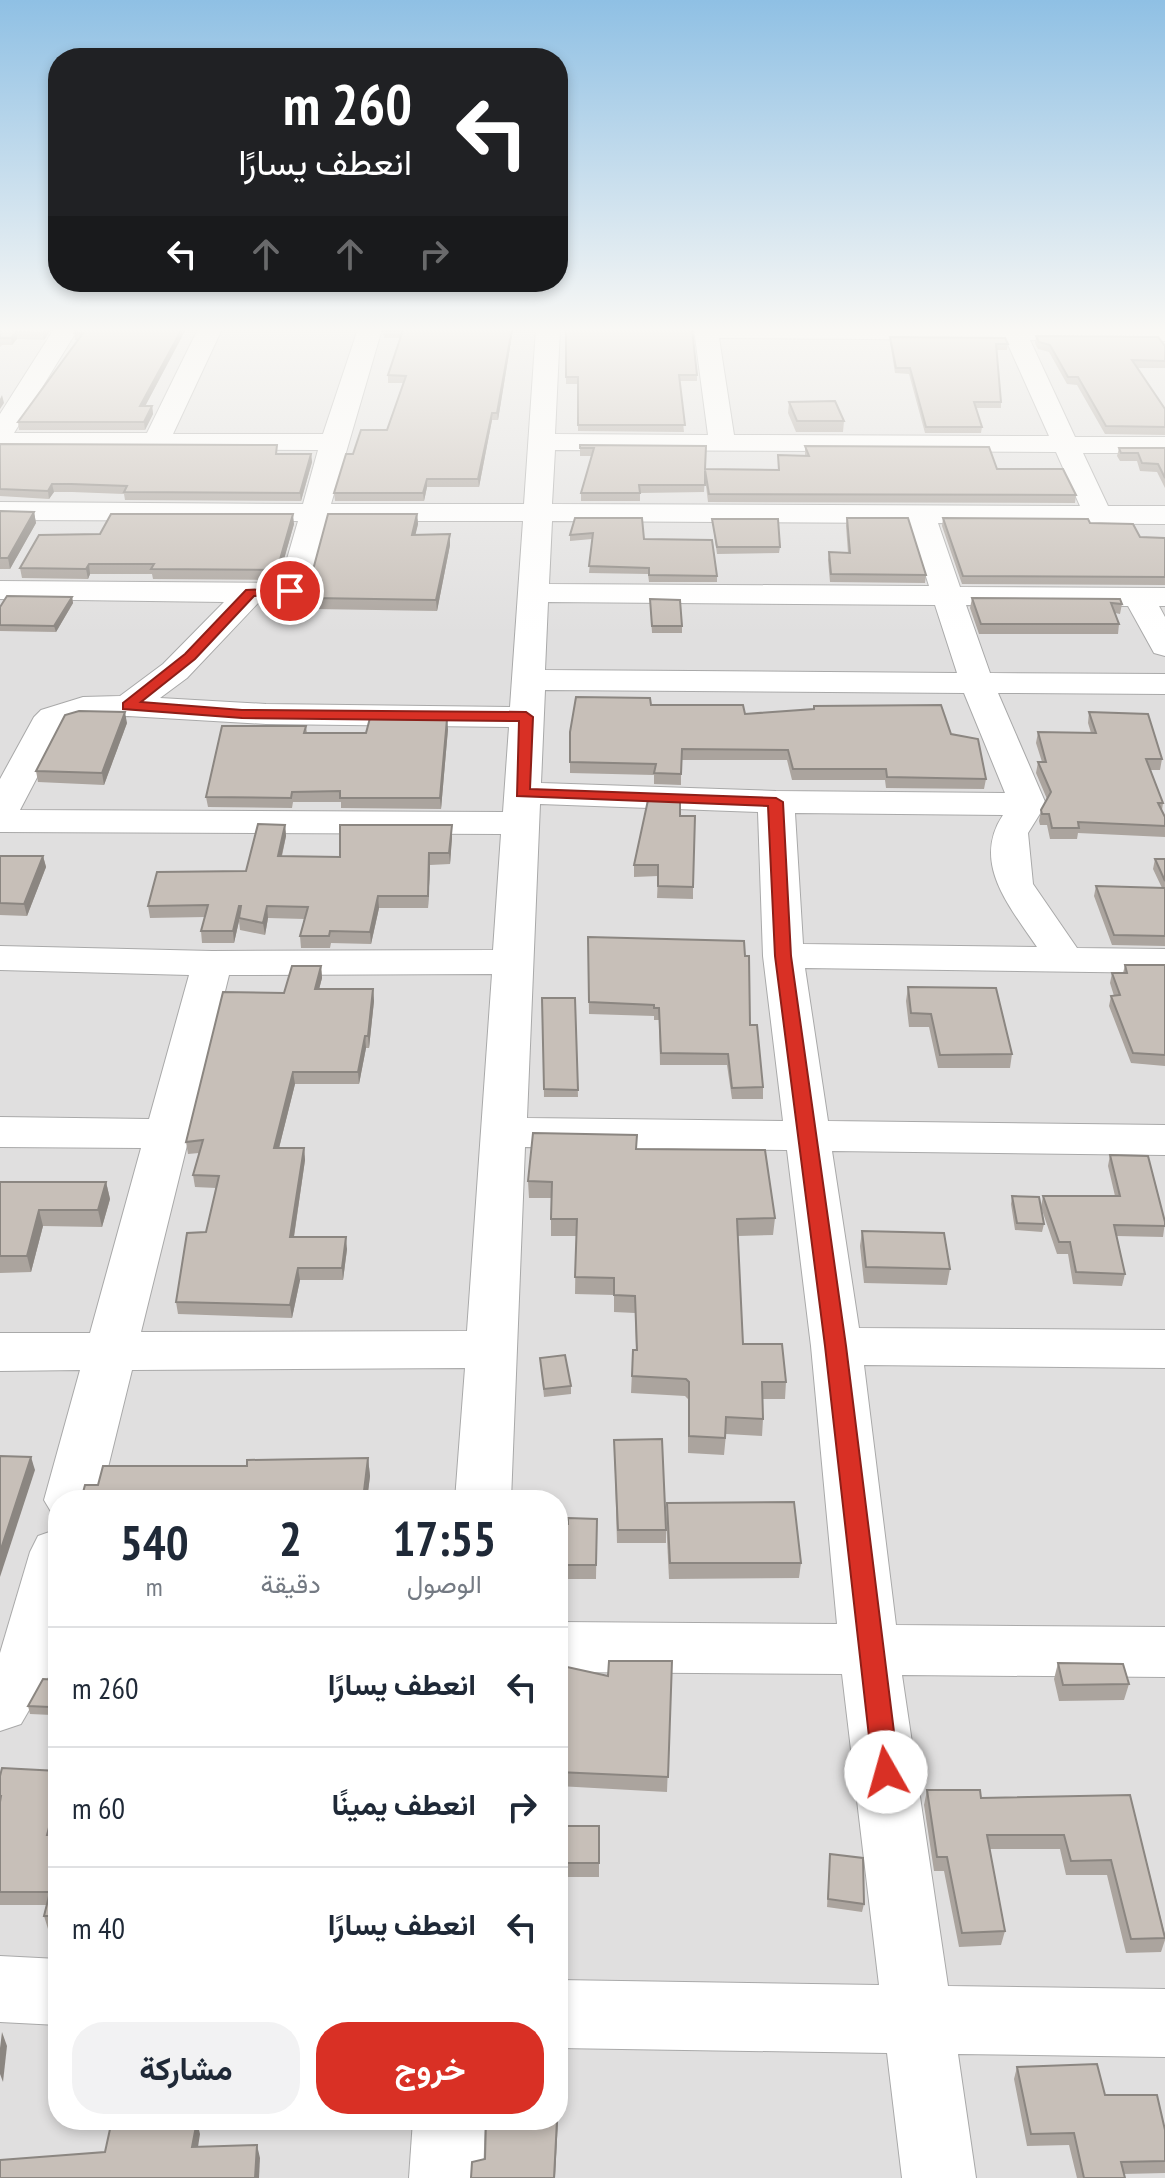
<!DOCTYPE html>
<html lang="ar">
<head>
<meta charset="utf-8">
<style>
	:root { --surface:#fff; --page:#f2f2f3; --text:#1f2937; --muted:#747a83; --line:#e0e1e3; --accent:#d93025 }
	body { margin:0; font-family:"PT Sans Narrow",Vazirmatn,sans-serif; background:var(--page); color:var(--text); direction:rtl; height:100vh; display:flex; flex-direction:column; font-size:30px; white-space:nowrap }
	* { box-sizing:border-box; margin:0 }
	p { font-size:26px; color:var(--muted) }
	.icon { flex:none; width:44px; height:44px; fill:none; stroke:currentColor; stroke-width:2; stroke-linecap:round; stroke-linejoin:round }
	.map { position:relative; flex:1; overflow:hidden; direction:ltr }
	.sheet { position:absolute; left:48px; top:1490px; width:520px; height:640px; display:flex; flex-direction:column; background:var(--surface); border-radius:32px; box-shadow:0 4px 12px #0003; direction:rtl }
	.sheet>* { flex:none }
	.hud { position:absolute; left:48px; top:48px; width:520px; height:244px; border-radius:32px; box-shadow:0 4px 12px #0003; direction:rtl; background:#202124; color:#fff; overflow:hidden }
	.pin { position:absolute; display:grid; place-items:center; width:68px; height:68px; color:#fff; margin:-34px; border:4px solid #fff; border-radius:50%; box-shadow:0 2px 8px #0007 }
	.me { position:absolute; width:88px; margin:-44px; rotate:353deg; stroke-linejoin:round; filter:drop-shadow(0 0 6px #0008) }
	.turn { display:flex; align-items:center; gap:28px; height:168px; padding:0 24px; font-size:36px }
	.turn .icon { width:104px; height:104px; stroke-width:2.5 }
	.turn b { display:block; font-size:56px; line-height:68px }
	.lanes { display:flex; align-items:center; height:76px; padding:0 24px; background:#0003; justify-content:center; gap:40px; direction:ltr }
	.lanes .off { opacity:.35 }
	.eta { display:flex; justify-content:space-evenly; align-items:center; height:136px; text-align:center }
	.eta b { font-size:48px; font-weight:700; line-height:56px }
	.action { display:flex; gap:16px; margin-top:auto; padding:16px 24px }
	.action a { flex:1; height:92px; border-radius:32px; background:var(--accent); color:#fff; font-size:32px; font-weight:700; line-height:92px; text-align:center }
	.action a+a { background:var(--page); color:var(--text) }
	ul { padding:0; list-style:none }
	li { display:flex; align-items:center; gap:24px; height:120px; padding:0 24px; border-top:2px solid var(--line) }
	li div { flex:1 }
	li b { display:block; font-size:30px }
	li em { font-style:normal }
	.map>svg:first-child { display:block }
</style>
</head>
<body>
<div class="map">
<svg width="1165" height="2178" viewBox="0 0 1165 2178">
	<rect width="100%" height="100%" fill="#f2efe9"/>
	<path fill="#e0dfdf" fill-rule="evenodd" d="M0,329h1165v1849h-1165zM58,1500h500v620h-500z"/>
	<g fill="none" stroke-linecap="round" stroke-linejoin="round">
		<g stroke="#a9a9a9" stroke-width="2">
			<g id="minor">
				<path d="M54,329h24l-64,104h133l51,-104h24l-49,105h150l35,-105h24l-51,175h193l12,-175h24l-5,105 153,1 -14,-106h471v12l-135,-1 45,97h90v16h-82l25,53h57v18l-227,-1 22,64 205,1v18h-6l6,11v39l-11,-3 -26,-47 -162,-1 24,68 175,1v20l-167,-1 48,111 -18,29 5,51 44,64 88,1v24l-360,-5 23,153 337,4v30l-333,-4 27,177 306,2v38l-301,-3 32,260 269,2v50l-263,-2 46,311 217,3v68l-207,-3 18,124h-74l-15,-125 -329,-5v-68l321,5 -37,-311 -284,-2v-50l279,2 -26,-278 -24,-196 -262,-3 -14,353h-56l10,-132 -333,2 -32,130h-42v17l-5,-2 -9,-15 36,-130 -80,1v-38h90l51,-185 -141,-1v-30l149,2 40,-144 -189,-5v-24l212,5 281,-1 8,-116 -501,-2v-53l34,-62 7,-7 42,-13 37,-1 43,-32 61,-62 -224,-3v-18l280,2 18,-62 -298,-1v-18l303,2 15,-54 -318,-1v-35zM719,338l287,2 43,96 -315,-1zM555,450l501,2 24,54 -528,-2zM327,521h196l-13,186 -244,-3 -106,-6 27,-20 72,-76 25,-1 21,-6 4,-6zM552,521l357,2 20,63 -380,-2zM548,602l387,3 22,68 -412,-3zM545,690l419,3 41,100 -229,-2 -235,-8zM128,716l138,8 243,3 -6,85 -483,-2 45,-86 21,-7zM540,804l218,8 5,144 20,165 -256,-3zM795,813l208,2c-32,48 7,92 34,132l-234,-3zM492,974l-25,357 -326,1 88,-357z"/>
				<path d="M58,1529v131l-37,64 -21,7v-78l30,-101 8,-16z"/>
				<path d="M0,1956l58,3v66l-58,-3z"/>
				<path d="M413,2120h72l-2,58h-74z"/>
			</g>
		</g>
		<use href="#minor" fill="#fff" fill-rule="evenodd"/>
	</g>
	<g fill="#aba49e">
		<path d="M0,329h52l-8,11 -27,-1 -5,6h-10l-2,2z"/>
		<path d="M186,329l-41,77h7l1,8 -8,16h-126l-1,-8 60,-82h-3l-1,-7z"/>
		<path d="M513,329l-15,91h-6l-13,67h-52l-3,14h-89l-1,-8 19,-39 34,-24 16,-47h-15v-8l12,-37h-16l-1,-7z"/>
		<path d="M566,329l131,46v6h-18l5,51 -106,-1v-47h-12z"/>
		<path d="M1036,336l129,10v22h-28l28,41v26l-60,-1 -28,-49 -10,-1 -18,-32 -11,-3 -3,-6z"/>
		<path d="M890,337l118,7 -1,6h-11l5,52v6h-25l6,19 -1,6h-56l-16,-59 -14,-1 -5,-31z"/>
		<path d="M789,402l55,19 -1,11h-47l-8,-19z"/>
		<path d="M0,444l311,10 1,8 -11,39 -176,-1 -1,-6 -52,-2h-18l-5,7 -49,-3z"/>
		<path d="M580,445l125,24 73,1v-15h27v-9l192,23 79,26 -1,8 -367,-1 -3,-24 -1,14 -64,1v8h-59v-8l11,-37h-12z"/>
		<path d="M1119,448h46v40l-8,-16 -17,-1 -3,-10h-17l-3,-5z"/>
		<path d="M0,511l34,1 2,11 -26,46h-10z"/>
		<path d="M417,514l1,10 -3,11 35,10 -13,66 -122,-2 -1,-11 3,-6h-6l-1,-11z"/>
		<path d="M575,518l69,21 73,37v6h-68l-1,-8 -59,-1 3,-34 -22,2v-6z"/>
		<path d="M847,518l79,57 -1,8 -95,-1 -2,-22 1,-8 19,1 -2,-27z"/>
		<path d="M943,518l147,5 50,14 25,1v47l-203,-1 -20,-58z"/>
		<path d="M712,519l68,28 -1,6 -62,1z"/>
		<path d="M294,524l-16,56 -125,-1 -1,-5h-62l-2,5 -66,-1 -2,-10 80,-34z"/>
		<path d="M72,597l1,6 -17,29 -56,-1v-24z"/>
		<path d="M972,598l150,6 -2,10 -5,-1 4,11 -1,10h-139l-9,-26z"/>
		<path d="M650,599l32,27v7h-30z"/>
		<path d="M651,705l300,29 35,45 -2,10 -98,-1 -1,-8h-93l-5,-20h-106v25l-27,-1v-9l-84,-2v-41z"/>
		<path d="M1089,712l73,47 -2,11h-10l13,33 -1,7 3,7v20l-87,-4 -1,6h-27l-3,-14h-7l-1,-4 2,-11 6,-11 -11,-26 2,-11h4l-6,-19 2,-11 53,1 -3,-10z"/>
		<path d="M127,723l-23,62 -66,-3 -2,-11z"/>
		<path d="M306,726l1,7h59l82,-4 -7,80 -100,-1v-6h-48l-1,6 -84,-1 -2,-10z"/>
		<path d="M680,816l13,71v12l-36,-1 1,-22 -24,1v-12z"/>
		<path d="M285,825l1,11 -4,20 58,1 112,-32v12l-2,27 -20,1 -2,43h-49l-8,36 -40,-1 -1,5h-29l-1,-12 4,-17 -36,-1 -3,17 -25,-5 -1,-9 -5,22h-32l-1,-12 4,-14 -55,1 -2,-12 98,-35z"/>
		<path d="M0,856h43l3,11 -19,49 -27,-1z"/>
		<path d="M1155,859h10v87l-53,-1 -18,-49 2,-10 66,2 -9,-19z"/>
		<path d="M588,937l162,88 13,62v12h-31l-5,-34h-67l-1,-45h-5v-4l-65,-2z"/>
		<path d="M1125,965h40v101l-34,-3 -22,-57 2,-10h3l-4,-13 2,-10h11z"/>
		<path d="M321,966l1,12 -3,11h54l1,12 -5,47h-3l-7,36h-64l-16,64h25l1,12 -11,77 53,12 -4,31h-43l-8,38 -114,-4 -2,-12 30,-70 10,-44 -21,-1 -2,-12 6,-22 -11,1 -2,-12 98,-149z"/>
		<path d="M908,987l104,67 -2,14h-72l-9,-41h-20l-3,-26z"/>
		<path d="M542,998h33l3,99h-34z"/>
		<path d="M636,1149l139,69 -2,17 -35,1 5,108 43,38 -1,17h-22v20l-1,17 -36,-2 -2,21 -36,-2v-54l-3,-3 -54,-3 2,-43h3l-1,-37 -21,-1v-17l-39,-1 1,-58h-25v-38h-22l-1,-17z"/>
		<path d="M1110,1155l55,67 -2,15 -46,-1 8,38 -3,12 -49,-2 -5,-30h-11l-16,-47 2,-11h72l-7,-30z"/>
		<path d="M0,1182h106l4,17 -8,28 -59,-1 -12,46 -31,1z"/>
		<path d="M1012,1196l32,28 -2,8 -27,-2 -4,-26z"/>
		<path d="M862,1231l88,38 -3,16 -83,-2 -4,-37z"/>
		<path d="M540,1358l31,28v8l-27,3z"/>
		<path d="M614,1440l52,90v13h-49z"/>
		<path d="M368,1458l2,18 -3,24h-286l17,-15 149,-19z"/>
		<path d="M667,1503l134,60 -2,15 -130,1 -3,-60z"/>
		<path d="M597,1519l-1,60h-32l-2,40 -4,1v-97l10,1z"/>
		<path d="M672,1661l-5,131 -109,-6v-121l50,11z"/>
		<path d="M1058,1663l71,21 -5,16 -65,1 -5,-22z"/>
		<path d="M57,1680l1,14 -6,21 -22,-1 -2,-8z"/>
		<path d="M58,1771v49l-4,15h4v94h-10l-4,-13 3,-11h-47v-129z"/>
		<path d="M927,1790l54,8 149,-3 35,140v5l-4,12 -35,1 -19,-78h-41l-6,-26h-70l15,82 -4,14 -42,2 -15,-76h-10l-10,-66z"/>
		<path d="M599,1826v51h-41v69v-111z"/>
		<path d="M830,1854l34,50 -2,8 -35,-5z"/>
		<path d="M1017,2067l88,28 60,35v43l-41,1 1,4h-48l-8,-33 -42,1 -13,-67z"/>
	</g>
	<g fill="#8b8681">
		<path d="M45,329h7l-8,11 -1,-7z"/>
		<path d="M182,329h4l-45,85 -1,-8z"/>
		<path d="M512,329h1l-15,91 -1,-7z"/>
		<path d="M16,332l1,7 -5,6 -1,-7z"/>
		<path d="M2,395l2,8 -4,6v-10z"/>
		<path d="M152,406l1,8 -8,16 -1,-8z"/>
		<path d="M492,413v7l-13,67 -1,-8z"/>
		<path d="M311,454l1,8 -11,39 -1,-8z"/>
		<path d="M427,479v8l-3,14 -1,-8z"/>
		<path d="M52,484l2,8 -5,7 -1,-8z"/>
		<path d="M34,512l2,11 -26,46 -2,-11z"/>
		<path d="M293,514l1,10 -16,56 -1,-10z"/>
		<path d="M417,514l1,10 -5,21 -1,-10z"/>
		<path d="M450,534v11l-13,66 -1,-11z"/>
		<path d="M89,564l1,10 -2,5 -2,-10z"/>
		<path d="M72,597l1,6 -17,29 -2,-6z"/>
		<path d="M125,712l2,11 -23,62 -2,-12z"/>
		<path d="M447,719l1,10 -7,80 -1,-11z"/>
		<path d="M285,825l1,11 -7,31 -1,-11z"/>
		<path d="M452,825v12l-2,27 -1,-11z"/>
		<path d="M429,853l1,12 -2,43v-12z"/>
		<path d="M43,856l3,11 -19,49 -3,-12z"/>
		<path d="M378,896l1,12 -8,36 -1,-12z"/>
		<path d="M239,906l1,12h-1v3l-5,22 -1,-12z"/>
		<path d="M267,906l1,12 -3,17 -2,-12z"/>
		<path d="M321,966l1,12 -6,23 -1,-12z"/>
		<path d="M373,989l1,12 -5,47 -1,-12z"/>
		<path d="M365,1036l1,12 -7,36 -1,-12z"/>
		<path d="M293,1072l2,12 -19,76 -2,-12z"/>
		<path d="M304,1148l1,12 -13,89 -2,-12z"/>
		<path d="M106,1182l4,17 -8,28 -4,-17z"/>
		<path d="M39,1210l4,16 -12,46 -4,-16z"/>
		<path d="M346,1237l1,12 -4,31 -1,-12z"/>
		<path d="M298,1268l2,12 -8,38 -2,-13z"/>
		<path d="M31,1457l4,13 -35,107v-25z"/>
		<path d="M368,1458l2,18 -3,24h-3z"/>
		<path d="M57,1680l1,14 -6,21 -2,-8z"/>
		<path d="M58,1793v27l-8,28 -3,-13z"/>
		<path d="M2,2032l5,14 -4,36 -3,-8v-26z"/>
		<path d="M560,2050v20l-2,47v-27z"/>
		<path d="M557,2120h1l-3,58h-1z"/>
		<path d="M197,2121l3,13 -4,26 -4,-13z"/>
		<path d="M257,2145l3,13 -1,20h-4z"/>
	</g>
	<g fill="#c7bfb8" stroke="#8b8681" stroke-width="2">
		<path d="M0,329h45l-2,4 -27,-1 -5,6h-11z"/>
		<path d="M76,329h106l-42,77h12l-8,16h-126l65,-89h-9z"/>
		<path d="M384,329h128l-15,84h-5l-14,66h-51l-4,14h-89l12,-39h7l8,-24h26l19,-54 -18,-1 15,-45 -20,1z"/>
		<path d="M566,329h126l5,46h-18l6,50h-107v-48h-12z"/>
		<path d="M1036,336l122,1 7,9v15l-33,-1 33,49v18l-59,-1 -28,-49h-10l-18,-32 -11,-3z"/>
		<path d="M890,337l115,1 3,6h-12l5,58h-27l8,25h-56l-16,-59h-14z"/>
		<path d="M835,401l9,20h-47l-8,-19z"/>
		<path d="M0,444l277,1 -1,9h35l-11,39 -176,-1 3,-6 -56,-2h-19l-4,7 -48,-2z"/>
		<path d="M580,445l126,1 -1,23 74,1 -1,-15 31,1 -4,-10 184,1 8,22h66l13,26 -367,-1 -4,-24v15h-66l1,8h-59l13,-45h-14z"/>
		<path d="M1119,448h46v30l-7,-14 -16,-1 -4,-10h-17z"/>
		<path d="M0,511l34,1 -26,46h-8z"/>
		<path d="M111,514h182l-16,56 -126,-1 3,-5h-65l-3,5 -66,-1 19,-33 61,-1z"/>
		<path d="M328,514h89l-5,21 38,-1 -14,66 -122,-2 7,-17h-11z"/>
		<path d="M575,518h67l2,21 68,1 5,36 -68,-1v-7l-60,-2 4,-33 -23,2z"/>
		<path d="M847,518h61l18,57 -95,-1 -2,-22 21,1z"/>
		<path d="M943,518l145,1 2,4 43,1 7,13 25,1v39l-202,-1z"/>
		<path d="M712,519h66l2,28h-63z"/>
		<path d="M7,596l65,1 -18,29 -54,-1v-18z"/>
		<path d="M972,598l148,1 2,5 -11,-1 8,21h-138z"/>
		<path d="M650,599l30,1 2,26h-30z"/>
		<path d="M576,697l74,1 1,7h92l2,9 69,-5v-3l127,-1 10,29 27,5 8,40 -99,-2 -1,-8h-93l-5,-19 -106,-1 -1,25 -27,-1 2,-9 -86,-2v-30z"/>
		<path d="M79,711l46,1 -23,61 -66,-2 29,-56z"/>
		<path d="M1089,712l59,2 14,45h-16l17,44h-5l7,14v9l-87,-4 1,6h-27l-3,-14h-7l-1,-4 10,-18 -13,-30h8l-8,-30 58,1z"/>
		<path d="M370,718l77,1 -7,79h-100v-7l-48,1 -1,6 -85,-1 16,-71h84l-2,7h62z"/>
		<path d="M648,800l32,1v15h15l-2,71 -35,-1v-21h-24z"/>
		<path d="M258,824l27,1 -7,31 62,1v-32h112l-3,28h-20l-1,43h-50l-8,36 -40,-1 -1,5h-29l8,-29 -41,-1 -4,17 -24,-5 2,-12h-2l-6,25h-32l7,-26 -60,1 9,-34 89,-1z"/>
		<path d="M0,856h43l-19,48 -24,-1z"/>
		<path d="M1155,859h10v22z"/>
		<path d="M1096,886l69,2v48l-51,-1z"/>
		<path d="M588,937l156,4 1,15h4l1,69h7l6,62 -31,1 -4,-34 -67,-1 -2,-45h-5v-3l-65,-3z"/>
		<path d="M1125,965h40v90l-32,-2 -22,-57 9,-1 -8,-22h15z"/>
		<path d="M292,966h29l-6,23h58l-5,47h-3l-7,36h-65l-19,76h30l-14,89h56l-4,31h-44l-8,37 -114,-3 11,-69 19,-1 13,-56 -26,-1 10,-35 -17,2 37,-150 61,1z"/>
		<path d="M908,987l88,1 16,66 -72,1 -9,-41 -20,-1z"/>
		<path d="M542,998h33l3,92 -34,-1z"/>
		<path d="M533,1133l104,2 -1,14 129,1 10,68 -38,1 6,125h39l4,38h-24l1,37 -37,-2 -1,21 -36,-2v-54l-3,-3 -54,-3 1,-26h4l-2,-54 -21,-1v-17l-39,-1 2,-58h-26l1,-37 -24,-1z"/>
		<path d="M1110,1155l38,1 17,66v4l-51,-1 11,49 -49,-2 -6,-30h-11l-16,-46h77z"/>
		<path d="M0,1182h106l-8,28h-59l-12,46h-27z"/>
		<path d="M1012,1196l27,1 5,27 -27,-1z"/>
		<path d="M862,1231l82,2 6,36 -84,-2z"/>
		<path d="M565,1355l6,31 -27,3 -4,-31z"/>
		<path d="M662,1439l4,91h-48l-4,-90z"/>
		<path d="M0,1456l31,1 -31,95z"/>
		<path d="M368,1458l-5,41 -49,-1v2h-43l2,-8 -72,2 -1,6h-119l4,-15h13l5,-19h144v-6z"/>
		<path d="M794,1502l7,61h-131l-3,-60z"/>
		<path d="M568,1518l29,1 -1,46h-32l-2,40 -4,1v-83l10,1z"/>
		<path d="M609,1661h63l-4,116 -110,-5 2,-49 -2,-1v-57l50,11z"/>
		<path d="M1058,1663l65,1 6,20 -66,1z"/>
		<path d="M43,1679l14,1 -7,27 -22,-1z"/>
		<path d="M2,1768l56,3v22l-11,42h11v81h-14l6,-24h-50v-90l1,-6h-1v-20z"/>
		<path d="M927,1790h53l1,8 149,-3 35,143 -34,1 -20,-79 -40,1 -7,-26h-77l18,96 -43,2 -15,-76h-10z"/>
		<path d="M563,1826h36v37h-41v31v-59h5z"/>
		<path d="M830,1854l33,4 1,46 -36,-5z"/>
		<path d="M558,2050h2l-2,40z"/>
		<path d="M1097,2064l8,31h52l8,35v31l-44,1 4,16h-41l-10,-45 -43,1 -14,-67z"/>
		<path d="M112,2120l85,1 -5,26 65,-2 -2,33h-255v-18l105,-8z"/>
		<path d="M486,2120h71l-3,58h-83l1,-16 13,-3z"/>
	</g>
	<linearGradient id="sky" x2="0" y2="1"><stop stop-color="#8fc0e4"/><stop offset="0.52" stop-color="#f9f8f5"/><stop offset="1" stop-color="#f9f8f5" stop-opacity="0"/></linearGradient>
	<rect width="1165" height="634" fill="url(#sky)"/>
	<path fill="#d93025" stroke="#8d1f18" stroke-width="2" d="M290,588l6,3 -2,3 -40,2 -59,63 -54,43 101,8 284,2 7,5 -3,72 246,9 7,4 8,154 55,390 53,426 -4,9 -9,3 -10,-3 -3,-9 -48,-426 -50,-390 -7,-150 -251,-10 2,-75 -277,-3 -119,-9v-6l62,-49 61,-64z"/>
</svg>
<div class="pin" style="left:290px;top:591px;background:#d93025"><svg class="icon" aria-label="arrive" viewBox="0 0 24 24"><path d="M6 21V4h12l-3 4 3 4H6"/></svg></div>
<svg class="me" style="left:886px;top:1772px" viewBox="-20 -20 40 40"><circle r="19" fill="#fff"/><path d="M0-13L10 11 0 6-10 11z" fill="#d93025"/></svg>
<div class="hud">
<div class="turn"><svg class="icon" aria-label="left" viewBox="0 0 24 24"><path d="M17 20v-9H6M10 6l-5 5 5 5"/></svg><div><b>260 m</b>انعطف يسارًا</div></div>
<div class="lanes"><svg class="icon" aria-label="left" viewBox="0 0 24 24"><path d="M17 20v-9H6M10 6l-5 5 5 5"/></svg><svg class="icon off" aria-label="ahead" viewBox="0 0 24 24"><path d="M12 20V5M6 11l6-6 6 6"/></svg><svg class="icon off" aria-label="ahead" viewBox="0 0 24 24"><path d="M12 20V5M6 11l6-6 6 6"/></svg><svg class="icon off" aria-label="right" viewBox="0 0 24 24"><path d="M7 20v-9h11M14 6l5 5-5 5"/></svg></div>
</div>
<section class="sheet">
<div class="eta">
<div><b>17:55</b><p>الوصول</p></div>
<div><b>2</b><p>دقيقة</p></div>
<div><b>540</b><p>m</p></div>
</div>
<ul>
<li><svg class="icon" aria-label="left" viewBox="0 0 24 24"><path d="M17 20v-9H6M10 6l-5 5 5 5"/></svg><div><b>انعطف يسارًا</b></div><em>260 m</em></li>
<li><svg class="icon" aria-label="right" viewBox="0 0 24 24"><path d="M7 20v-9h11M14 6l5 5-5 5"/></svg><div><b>انعطف يمينًا</b></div><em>60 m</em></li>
<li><svg class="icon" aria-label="left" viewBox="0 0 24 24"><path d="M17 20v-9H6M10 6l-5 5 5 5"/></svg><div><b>انعطف يسارًا</b></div><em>40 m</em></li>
</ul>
<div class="action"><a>خروج</a><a>مشاركة</a></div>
</section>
</div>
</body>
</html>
